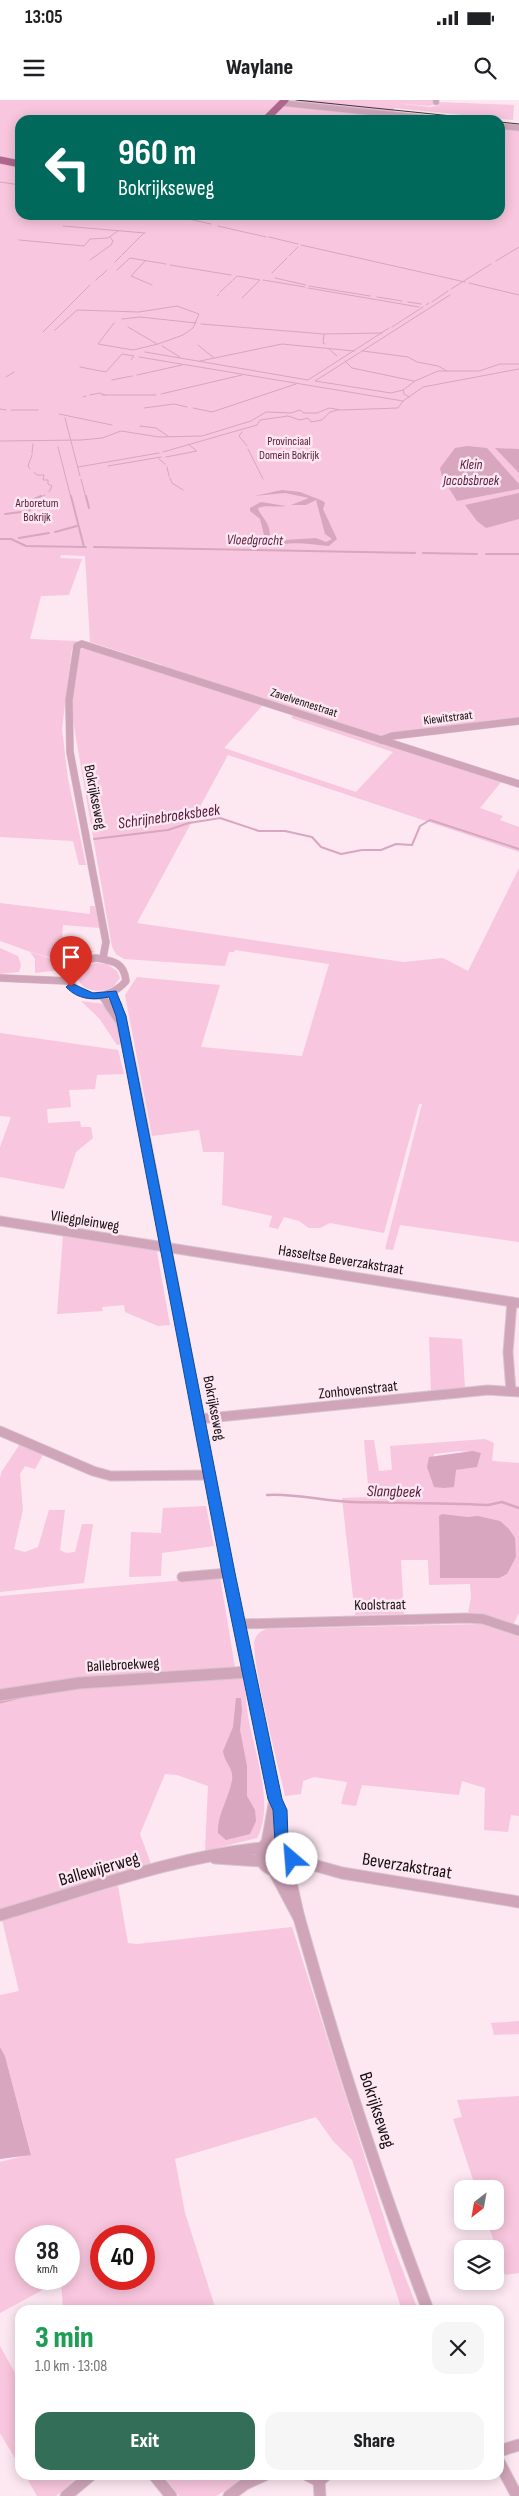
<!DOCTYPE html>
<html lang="en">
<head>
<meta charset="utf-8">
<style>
	:root { --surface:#fff; --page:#f6f6f6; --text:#202124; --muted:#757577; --accent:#326e58 }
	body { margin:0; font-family:"Sofia Sans Condensed",sans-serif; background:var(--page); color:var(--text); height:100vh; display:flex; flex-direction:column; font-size:19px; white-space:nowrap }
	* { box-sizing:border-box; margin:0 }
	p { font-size:16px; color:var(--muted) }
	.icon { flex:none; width:28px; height:28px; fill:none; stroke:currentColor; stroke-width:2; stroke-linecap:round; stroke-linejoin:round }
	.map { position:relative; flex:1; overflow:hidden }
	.details { position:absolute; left:15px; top:2205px; width:489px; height:175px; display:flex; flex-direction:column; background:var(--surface); border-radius:15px; box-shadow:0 2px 12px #0003 }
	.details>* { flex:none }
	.hud { position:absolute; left:15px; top:15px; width:490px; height:105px; border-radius:15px; box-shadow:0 2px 12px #0003; background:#00695c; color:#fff; overflow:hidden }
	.needle { width:32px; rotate:211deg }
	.controls { position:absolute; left:454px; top:2080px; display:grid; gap:10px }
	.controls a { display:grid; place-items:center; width:50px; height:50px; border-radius:10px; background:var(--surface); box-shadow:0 2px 12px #0003; font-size:25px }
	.speed { position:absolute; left:15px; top:2125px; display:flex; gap:10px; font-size:25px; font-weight:700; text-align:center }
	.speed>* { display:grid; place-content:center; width:65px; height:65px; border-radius:50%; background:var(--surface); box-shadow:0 2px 12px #0003; line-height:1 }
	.speed small { font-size:12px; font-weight:400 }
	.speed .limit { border:8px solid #d22; background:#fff; color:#111 }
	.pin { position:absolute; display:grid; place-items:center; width:42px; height:42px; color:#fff; margin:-51px -21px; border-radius:50% 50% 50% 0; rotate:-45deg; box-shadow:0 0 5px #0007 }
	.pin .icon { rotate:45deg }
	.me { position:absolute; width:55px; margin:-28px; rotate:333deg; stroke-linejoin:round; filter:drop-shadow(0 0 4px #0008) }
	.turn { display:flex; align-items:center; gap:18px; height:105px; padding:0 20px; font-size:22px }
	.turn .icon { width:65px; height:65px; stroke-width:2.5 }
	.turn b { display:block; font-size:35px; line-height:42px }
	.round { display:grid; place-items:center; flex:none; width:52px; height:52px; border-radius:15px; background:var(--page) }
	.overview { display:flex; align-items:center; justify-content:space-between; height:85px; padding:0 20px }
	h1 { font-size:30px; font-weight:800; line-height:38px; color:#1e9e55 }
	.action { display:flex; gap:10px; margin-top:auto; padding:10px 20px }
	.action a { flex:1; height:58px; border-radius:15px; background:var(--accent); color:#fff; font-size:20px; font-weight:800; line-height:58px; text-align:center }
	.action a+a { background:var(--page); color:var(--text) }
	.status { display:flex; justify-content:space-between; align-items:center; height:35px; padding:0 25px; background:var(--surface); direction:ltr }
	.status svg { height:14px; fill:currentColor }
	header { display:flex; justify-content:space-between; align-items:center; height:65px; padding:0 20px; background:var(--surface); font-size:22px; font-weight:800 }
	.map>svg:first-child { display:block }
</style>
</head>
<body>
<div class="status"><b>13:05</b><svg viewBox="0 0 49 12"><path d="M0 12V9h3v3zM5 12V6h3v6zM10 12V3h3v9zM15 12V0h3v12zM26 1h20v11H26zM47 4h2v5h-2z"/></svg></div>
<header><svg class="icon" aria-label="menu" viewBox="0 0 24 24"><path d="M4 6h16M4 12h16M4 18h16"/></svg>Waylane<svg class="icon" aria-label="search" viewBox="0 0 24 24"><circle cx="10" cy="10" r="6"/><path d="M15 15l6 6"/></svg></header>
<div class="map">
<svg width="519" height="2396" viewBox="0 0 519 2396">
	<rect width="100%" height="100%" fill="#fde7f1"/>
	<g fill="#f8c6de" fill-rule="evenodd">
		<path d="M0,0h434l-1,5 -4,1 -34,-3 35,4 9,-2 -1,-3 76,3 -1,15 -119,-12 -1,4 82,8h-455v95h480v-92l19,2v594l-140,18 123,44 -22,27 23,8 -3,4 19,7v25l-291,-97 -91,168 266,39 40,-4 25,13 51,-103v374l-119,-17 -7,25 -8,-1 37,-145h-3l-35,129 -54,-10 -10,5h-11l-10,-7 -15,-4 -6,12 -9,-2 3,-11 -50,-11 2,-53h-21l-4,-22 -47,6 -27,-141 12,-18 83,8 -19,62 101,9 27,-92 -94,-14 -1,2h-5l-4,14 -101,-7 -8,-5 -4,-7 -41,-238 8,-59 6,-2 178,57 -39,43 132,44 37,-40 -102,-34 6,-7 -136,-44 1,-2 -72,-23 -5,-86 -24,-1 -1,3 22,1 -13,36 -28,1 -11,43 47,2 -5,8 -10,80 6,50 18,86h-7l-6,-24 -73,-4z"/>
		<path d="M0,803l90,11v-8h5l5,22 -37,-3 -2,27 33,-1c-31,18 -63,0 -94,-10z"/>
		<path d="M0,848l18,8 3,9 -2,7 -19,2z"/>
		<path d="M30,852l25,8 18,1 -11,9 -27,3v-14z"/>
		<path d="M96,863l11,1 10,7 3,7 -6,8c-28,17 -55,-16 -18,-23z"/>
		<path d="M81,901l23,3 14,22 5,18 -6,1 -18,-27z"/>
		<path d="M0,933l118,17 6,24 -27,1 -2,14 -26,1 2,17 -24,2 1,14 32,-2 1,6h10l2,11 -17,14 -12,37 -64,-12v-30l11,-30 -11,-1z"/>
		<path d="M63,1135l91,14 3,3 13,73 -12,1 -33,-14 -1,-7 -22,2 1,4 -46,3z"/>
		<path d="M429,1237l33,2 3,49 -34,5z"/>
		<path d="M485,1339l9,4 -2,18 27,2v150l-6,12 -45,-13 3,-14 -1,-14 -41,1 -1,-25h-27l3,54 -49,1 -13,-117 27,-1 -5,-57h10l5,31 13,-1 -2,-24zM459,1351l22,2 -4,13 -21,4 -21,17 -1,-33zM439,1416l60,62h-59z"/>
		<path d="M20,1344l23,11 -8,14 -10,-3 -5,8 3,36 -9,39 11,3 13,-5 11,-37h16l-5,40 6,3 9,-1 7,-28h11l-9,59 -84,9v-114l2,-7z"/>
		<path d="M206,1406l8,40 -52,7 -1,23 -32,1 2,-45 30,1 2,-25z"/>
		<path d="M220,1477l15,90 -3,3 -232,22v-96z"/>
		<path d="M482,1524l37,13v179l-8,-1 -3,17 -24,-2 1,-42 -23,-7 -3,14 -97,-10 -6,21 -15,-2 6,-22 -33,-5 -11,4 -2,13 -16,2c-5,-25 -36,-141 -30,-157 2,-6 7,-8 11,-10z"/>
		<path d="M237,1577l6,2c3,11 3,20 4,31 5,36 29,94 10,128l-52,13 3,-65 -31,-11 -12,-1 -25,60 11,30 -151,48v-211c78,-18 158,-19 237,-24z"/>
		<path d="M118,1786l10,57 9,1 155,-17 100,316 26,67h-16l-50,-150 -19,-19 -17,-24 -141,42 10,54 31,97h-153l-2,-30 -61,33v-151l31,-8 -26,-98 -5,-9v-52l19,-4 -17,-71zM26,2136h43v43h-43zM101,2136h43v43h-43z"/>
		<path d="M519,1921v13l-25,1 -3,-12z"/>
		<path d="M519,1996v177l-14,2 -18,-54h8v-32h-19l-23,-70 9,-2 -5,-17z"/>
		<path d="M0,2246l20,36v85l-20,-34z"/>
		<path d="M25,2375h53l1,1 -23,20h-19z"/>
		<path d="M163,2375h88l-35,21h-37z"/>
	</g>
	<g fill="#d8a6bf">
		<path d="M467,346l20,2 32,36v5l-62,12 -15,-24 -2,-9 15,-20z"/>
		<path d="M495,348l24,1v24z"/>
		<path d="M282,390l18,2 23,9 2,2 -2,6 14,30 -8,7c-15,-1 -29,-4 -45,-2 -9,1 -14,5 -23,1l-2,-5 5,-5 -4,-16 -10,-8v-3l11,-6 25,4c-9,2 -20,-2 -28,2 1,7 13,14 12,29l-5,5 2,2 18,-4 31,-2 10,4 6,-3 -7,-5 -9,-34 -10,5h-15l18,-7 -24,-5 -31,3z"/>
		<path d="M519,393v26l-33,9 -9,-7 -12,-16z"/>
		<path d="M473,1351l8,2 -4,14 -21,3 -2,17 -10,1 -10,-1 -7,-20 2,-10z"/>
		<path d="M442,1414l25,3 11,-1 22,5 9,8 6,9 1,19 -9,17 -8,4h-59l-1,-62z"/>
		<path d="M236,1598h5l1,12 -2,20 7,36v30l8,14 1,11 -6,13 -24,6 -8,-7c-1,-19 11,-34 14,-53 2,-12 -8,-18 -9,-29l10,-24z"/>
		<path d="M0,1947l5,9 26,99 -31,4z"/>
	</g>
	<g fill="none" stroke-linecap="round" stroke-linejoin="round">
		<g stroke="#d8a6bf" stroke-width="1">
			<path d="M0,82l20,3"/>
			<path d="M171,115l40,9"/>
			<path d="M63,126l82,7"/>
			<path d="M218,126l48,11"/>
			<path d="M269,137l29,7"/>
			<path d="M19,140l65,6 6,-7 18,-1 10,-7"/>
			<path d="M301,145l164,37"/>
			<path d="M122,155l22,-22"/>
			<path d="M289,156l9,-9"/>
			<path d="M90,160l21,-15 2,-4 -3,-4"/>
			<path d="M145,161l-14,15 21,9"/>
			<path d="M496,161l23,-14"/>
			<path d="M115,162l6,-6"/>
			<path d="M170,165l61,10"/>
			<path d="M117,170l13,-12 36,6"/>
			<path d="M272,173l15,-15"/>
			<path d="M101,176l6,-6"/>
			<path d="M275,178l31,7"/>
			<path d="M96,180l4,-4"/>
			<path d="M233,180l4,-4 23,4 -18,18"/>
			<path d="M263,180l42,7"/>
			<path d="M469,183l50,12"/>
			<path d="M309,186l61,10"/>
			<path d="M308,188l111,19"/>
			<path d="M451,189l40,-25"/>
			<path d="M220,192l12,-11"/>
			<path d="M217,196l2,-2"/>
			<path d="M377,197l25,4"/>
			<path d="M408,202l13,2"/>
			<path d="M432,202l16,-11"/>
			<path d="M426,205l3,-2"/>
			<path d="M122,219l18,-2 56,6"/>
			<path d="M201,224l123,10 58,-1"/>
			<path d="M128,227l29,17"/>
			<path d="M392,227l31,-20"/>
			<path d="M55,230l22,-20 62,2 38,-6 22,8 -6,14 -10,7 -25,9 -25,6 -35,-6 16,-21"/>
			<path d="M43,232l47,-47"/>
			<path d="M324,235l-1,8 2,1"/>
			<path d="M198,245l16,13"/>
			<path d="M162,246l18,11"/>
			<path d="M329,249l8,7"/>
			<path d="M363,251l45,6 9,5 21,4 9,5"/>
			<path d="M145,252l163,28 81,-52"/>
			<path d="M139,257l264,44"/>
			<path d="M200,261l82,-17 72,7"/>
			<path d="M345,261l7,7 62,13"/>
			<path d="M80,267l26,5 16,-18 12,2 -3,4"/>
			<path d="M137,275l45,-10"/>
			<path d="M6,277l8,-5"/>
			<path d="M112,280l20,-4"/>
			<path d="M403,290l-12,3 -76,-12 135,-86"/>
			<path d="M161,294l81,-19"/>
			<path d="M90,295l10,-2 5,2"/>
			<path d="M102,295h54"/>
			<path d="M83,297l3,-1"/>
			<path d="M409,297l-5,-3 -1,-4 12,-9 23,-10h41l21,-7h19"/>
			<path d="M144,308l30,-4 13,3"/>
			<path d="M193,308l19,4 84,-28"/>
			<path d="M0,309l6,1"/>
			<path d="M11,310h27"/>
			<path d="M59,314l53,11"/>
			<path d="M65,318l15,58"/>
			<path d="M140,326l16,2 12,8"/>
			<path d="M242,332l-3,4 8,10"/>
			<path d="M0,341l81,-1 21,-2 19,-7 38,6 43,-1 49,-15 15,-9 25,1 9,-3 4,3h13l12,-5 12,2 57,-2 5,-7 20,-14 96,-18"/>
			<path d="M58,347l13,51"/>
			<path d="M248,349l15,30"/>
			<path d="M163,352l94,-27 3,-5 28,-4 12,4 8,-2 3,4 11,-2 8,-8 8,-2"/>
			<path d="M32,353l1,-9"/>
			<path d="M166,357l31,-6 -8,-6"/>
			<path d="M159,359l6,5"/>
			<path d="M108,366l53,-9"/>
			<path d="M78,367l81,-14"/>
			<path d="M167,367l2,9"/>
			<path d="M30,369l-2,-3 4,-11"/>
			<path d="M34,372l3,3h7l-1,5h5v4l4,2 -3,6"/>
			<path d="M170,378l2,5 11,7"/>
			<path d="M81,379l5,19"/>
			<path d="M38,398l7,-3"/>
		</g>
		<g stroke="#d8a6bf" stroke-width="2">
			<path d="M71,396l13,51"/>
			<path d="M86,396l3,12"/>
			<path d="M5,414l24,-3 3,-5 8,-3 -8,-3 9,-4"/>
			<path d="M55,432l22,-6"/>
			<path d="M19,438l30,-5"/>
			<path d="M0,439h11l15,7 60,1"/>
			<path d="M94,447l321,6"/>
			<path d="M423,453l54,1"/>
			<path d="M486,454h33"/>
			<path d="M94,739l74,-9 21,-7 31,-5 39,13h26l27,6 9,10 20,7 21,-4h19l15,-6 16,1 8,-19 10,-6 89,29"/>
		</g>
		<path stroke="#d8a6bf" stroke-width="2.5" d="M267,1395c28,-2 55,6 84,7 45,1 91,1 137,3l14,-3 17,6"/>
		<path stroke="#d8a6bf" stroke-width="3" d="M0,1602l20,-5"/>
		<g stroke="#d8c4cd" stroke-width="7">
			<g id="minor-far3">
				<path d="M436,0v2"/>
				<path d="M282,3l164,17"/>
				<path d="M500,26l19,2"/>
			</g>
		</g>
		<g stroke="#d8c4cd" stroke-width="8">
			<g id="minor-far2">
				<path d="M381,640l11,-4 127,-15"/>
				<path d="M96,858c17,3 28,4 30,23 -16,19 -47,22 -58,-3 4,-13 15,-18 28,-20z"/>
				<path d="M103,858l3,-16 -36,-190 -1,-52 8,-54 5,-2 437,140"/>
				<path d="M0,878l68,3"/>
				<path d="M112,893l5,14"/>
				<path d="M102,896l8,11"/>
			</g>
		</g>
		<g stroke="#d8c4cd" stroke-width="11">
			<g id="minor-far1">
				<path d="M109,905l12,17"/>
				<path d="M117,905l15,63 114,592"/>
				<path d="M0,1121l519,82"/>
				<path d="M511,1291l-3,-39 4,-50"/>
				<path d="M199,1319l289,-29 31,2"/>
				<path d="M0,1331l93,40 18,5 100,-1"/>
				<path d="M182,1477l46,-4"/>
				<path d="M240,1524l226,-6 17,1 36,12"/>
			</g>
		</g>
		<g stroke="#d8c4cd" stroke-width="13">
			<g id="minor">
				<path d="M246,1558l29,141 5,11 2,31"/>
				<path d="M0,1595l79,-12 170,-11"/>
				<circle cx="276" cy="1755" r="15"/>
				<path d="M267,1743l8,-44"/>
				<path d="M215,1758l47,3"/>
				<path d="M292,1759l50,14 177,29"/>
				<path d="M287,1766c5,18 8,37 13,55 37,131 79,262 128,389"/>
				<path d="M273,1769l26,49"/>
				<path d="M0,1815c86,-25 173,-58 262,-67"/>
				<path d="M499,2351l20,-6"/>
				<path d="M499,2362l18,34"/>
				<path d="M154,2375l17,21"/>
				<path d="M307,2375l12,6 7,-6"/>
				<path d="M319,2381l1,15"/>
				<path d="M66,2396l25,-21"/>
				<path d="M229,2396l16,-12 20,-9"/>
			</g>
		</g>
		<g stroke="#d8c4cd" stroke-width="8">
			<g id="major">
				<path d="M265,20l20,-20"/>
				<path d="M0,60l20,4"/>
			</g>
		</g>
		<use href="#minor-far3" stroke="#d0a5ba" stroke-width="5.5"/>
		<use href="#minor-far2" stroke="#d0a5ba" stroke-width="7"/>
		<use href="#minor-far1" stroke="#d0a5ba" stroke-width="9"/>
		<use href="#minor" stroke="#d0a5ba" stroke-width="11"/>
		<use href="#major" stroke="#b1668e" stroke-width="7"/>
		<g stroke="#40363b" stroke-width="1">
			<path d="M296,0l195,20"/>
			<path d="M500,22l19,2"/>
		</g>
	</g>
	<path fill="#1a73e8" stroke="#114b97" d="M71,883l22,10 23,-2 10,25 109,557 47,226 5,11 1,29 10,11 -1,14 -5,1 -5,-1 -2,-11 -10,-11 -2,-32 -5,-11 -46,-226 -106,-557 -7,-19c-16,3 -31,3 -43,-10z"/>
	<g text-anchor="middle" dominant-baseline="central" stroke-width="5" stroke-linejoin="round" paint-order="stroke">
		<g font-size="12" fill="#561b3e" stroke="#fde7f1">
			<text x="289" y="341">Provinciaal<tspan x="289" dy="14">Domein Bokrijk</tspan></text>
			<text x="37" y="403">Arboretum<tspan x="37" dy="14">Bokrijk</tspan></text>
		</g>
		<g font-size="12" fill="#140d10" stroke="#fde7f1">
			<text transform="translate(304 603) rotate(18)">Zavelvennestraat</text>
			<text transform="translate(448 618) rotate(-7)">Kiewitstraat</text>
		</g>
		<g font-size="14" font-style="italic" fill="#53183b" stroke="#fde7f1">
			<text x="471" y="364">Klein<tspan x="471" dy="16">Jacobsbroek</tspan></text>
			<text transform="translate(255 440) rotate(1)">Vloedgracht</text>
		</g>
		<g font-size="15" fill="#140d10" stroke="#fde7f1">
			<text transform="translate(95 697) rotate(79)">Bokrijkseweg</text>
			<text transform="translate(85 1121) rotate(9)">Vliegpleinweg</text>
			<text transform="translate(341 1160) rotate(9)">Hasseltse Beverzakstraat</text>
			<text transform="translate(358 1290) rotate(-6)">Zonhovenstraat</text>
			<text transform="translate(214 1308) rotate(79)">Bokrijkseweg</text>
			<text transform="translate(380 1505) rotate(-1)">Koolstraat</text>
			<text transform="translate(123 1565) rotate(-3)">Ballebroekweg</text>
		</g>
		<g font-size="16" font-style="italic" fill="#53183b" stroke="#fde7f1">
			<text transform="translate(169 717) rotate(-8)">Schrijnebroeksbeek</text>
			<text transform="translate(394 1392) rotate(1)">Slangbeek</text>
		</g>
		<g font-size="18" fill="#140d10" stroke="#fde7f1">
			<text transform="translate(407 1766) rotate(9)">Beverzakstraat</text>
			<text transform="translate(99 1769) rotate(-16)">Ballewijerweg</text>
			<text transform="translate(377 2010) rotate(72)">Bokrijkseweg</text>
		</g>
	</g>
</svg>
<div class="controls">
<a><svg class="needle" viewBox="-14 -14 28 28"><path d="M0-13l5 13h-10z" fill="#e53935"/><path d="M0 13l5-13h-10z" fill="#757577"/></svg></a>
<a><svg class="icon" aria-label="layers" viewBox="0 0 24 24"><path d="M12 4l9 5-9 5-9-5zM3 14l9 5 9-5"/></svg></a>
</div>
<div class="speed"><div>38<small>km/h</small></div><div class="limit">40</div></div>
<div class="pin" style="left:71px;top:887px;background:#d93025"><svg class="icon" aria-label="arrive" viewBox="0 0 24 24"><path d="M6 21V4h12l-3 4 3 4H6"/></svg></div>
<svg class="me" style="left:292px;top:1759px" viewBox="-20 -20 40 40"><circle r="19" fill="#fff"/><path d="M0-13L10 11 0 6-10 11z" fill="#1a73e8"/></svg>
<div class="hud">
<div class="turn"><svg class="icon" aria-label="left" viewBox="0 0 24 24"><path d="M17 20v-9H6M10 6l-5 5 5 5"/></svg><div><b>960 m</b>Bokrijkseweg</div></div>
</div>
<section class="details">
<div class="overview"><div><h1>3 min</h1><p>1.0 km · 13:08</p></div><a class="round"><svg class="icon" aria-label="close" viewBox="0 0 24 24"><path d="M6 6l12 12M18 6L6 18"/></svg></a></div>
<div class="action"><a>Exit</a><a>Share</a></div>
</section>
</div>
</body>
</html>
